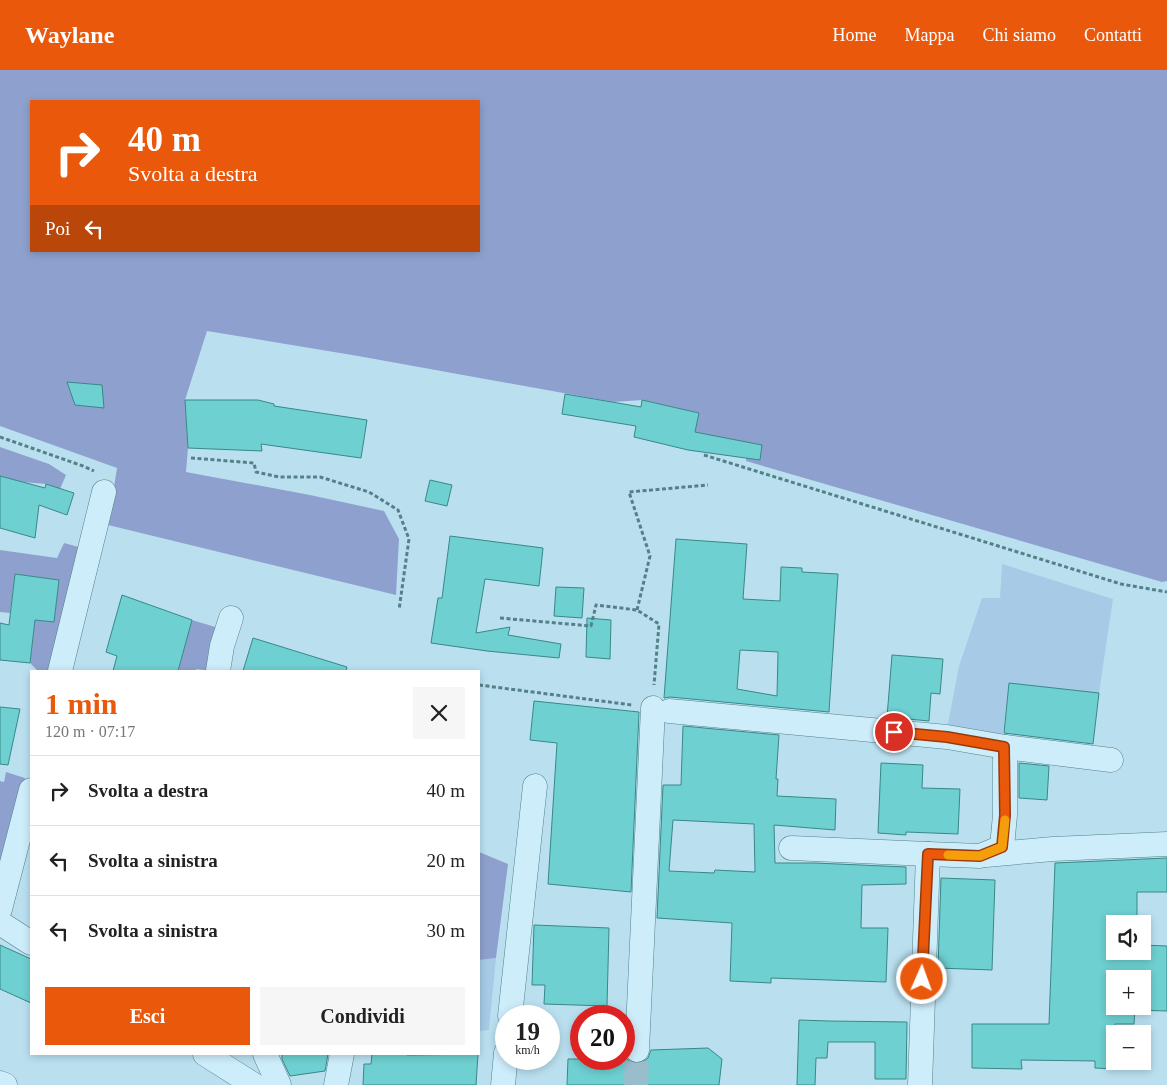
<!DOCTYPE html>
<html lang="it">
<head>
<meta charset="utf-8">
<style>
	:root { --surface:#fff; --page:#f6f6f6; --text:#222; --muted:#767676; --line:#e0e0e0; --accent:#ea580c }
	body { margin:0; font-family:"Times New Roman",serif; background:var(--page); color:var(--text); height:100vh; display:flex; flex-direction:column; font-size:19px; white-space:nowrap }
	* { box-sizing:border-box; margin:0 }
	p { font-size:16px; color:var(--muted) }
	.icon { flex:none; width:28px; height:28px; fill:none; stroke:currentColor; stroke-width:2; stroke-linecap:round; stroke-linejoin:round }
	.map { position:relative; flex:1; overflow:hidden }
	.drawer { position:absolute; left:30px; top:600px; width:450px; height:385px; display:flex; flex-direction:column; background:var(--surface); border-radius:0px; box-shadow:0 2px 8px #0003 }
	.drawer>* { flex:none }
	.banner { position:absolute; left:30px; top:30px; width:450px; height:152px; border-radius:0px; box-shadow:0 2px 8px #0003; background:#ea580c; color:#fff; overflow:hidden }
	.fabs { position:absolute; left:1106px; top:845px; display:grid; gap:10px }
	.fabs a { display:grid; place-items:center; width:45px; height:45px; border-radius:0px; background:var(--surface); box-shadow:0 2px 8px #0003; font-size:25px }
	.speed { position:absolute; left:495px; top:935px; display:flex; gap:10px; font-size:25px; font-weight:700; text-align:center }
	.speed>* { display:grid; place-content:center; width:65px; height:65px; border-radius:50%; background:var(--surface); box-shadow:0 2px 8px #0003; line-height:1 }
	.speed small { font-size:12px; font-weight:400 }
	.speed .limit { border:8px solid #d22; background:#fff; color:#111 }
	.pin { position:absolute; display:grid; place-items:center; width:42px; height:42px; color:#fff; margin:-21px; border:2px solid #fff; border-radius:50%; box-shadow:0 1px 5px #0007 }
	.me { position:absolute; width:55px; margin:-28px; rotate:2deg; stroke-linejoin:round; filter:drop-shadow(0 0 4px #0008) }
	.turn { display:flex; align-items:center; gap:18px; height:105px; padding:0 15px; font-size:22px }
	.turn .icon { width:65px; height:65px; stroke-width:2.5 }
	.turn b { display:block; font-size:35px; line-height:42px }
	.then { display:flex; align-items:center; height:48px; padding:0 15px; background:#0003; gap:10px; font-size:19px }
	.round { display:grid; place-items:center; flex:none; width:52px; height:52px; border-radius:0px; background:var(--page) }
	.headline { display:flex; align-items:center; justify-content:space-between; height:85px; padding:0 15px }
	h1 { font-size:30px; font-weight:700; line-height:38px; color:var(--accent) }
	.action { display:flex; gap:10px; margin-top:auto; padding:10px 15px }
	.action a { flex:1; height:58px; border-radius:0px; background:var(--accent); color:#fff; font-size:20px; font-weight:700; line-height:58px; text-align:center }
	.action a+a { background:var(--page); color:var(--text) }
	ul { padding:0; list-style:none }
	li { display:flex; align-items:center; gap:15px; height:70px; padding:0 15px; border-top:1px solid var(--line) }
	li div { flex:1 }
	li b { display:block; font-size:19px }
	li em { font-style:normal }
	header { display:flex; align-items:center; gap:30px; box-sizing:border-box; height:70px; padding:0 25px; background:var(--accent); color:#fff }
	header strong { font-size:24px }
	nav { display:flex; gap:28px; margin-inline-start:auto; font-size:18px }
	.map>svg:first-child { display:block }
</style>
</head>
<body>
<header>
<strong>Waylane</strong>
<nav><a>Home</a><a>Mappa</a><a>Chi siamo</a><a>Contatti</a></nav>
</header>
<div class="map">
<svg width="1167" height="1015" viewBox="0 0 1167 1015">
	<rect width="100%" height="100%" fill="#bae0f0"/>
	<g fill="#a7cbe6">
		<path d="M1002,494l111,35 -14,94 -90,-10 -6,51 -56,-5 12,-63 23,-68h18z"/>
		<path d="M496,888l-7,72 -10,1v-71z"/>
	</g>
	<g fill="#8ea1ce" fill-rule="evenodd">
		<path d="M0,0h1167v511l-5,1 -416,-121v-10l-51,-19 4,-19 -56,-13 -30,2 -255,-46 -151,-25 -22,69 3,48 -2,24 124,23 74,16 15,28 -3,56 -288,-70 9,-57 -117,-42zM31,31h448v150h-448z"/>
		<path d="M0,377l49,17 17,11 -6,14 -14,-5 -24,-2 -22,-6z"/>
		<path d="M64,473l15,4 -29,124h-12l-8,-8 5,-43 19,2 5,-42 -44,-6 -5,39 -10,-1v-62l57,8z"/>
		<path d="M192,550l30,9 -10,42 -16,-2v2h-18z"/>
		<path d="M6,702l19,6 -25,102v-99l4,1z"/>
		<path d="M479,782l29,12 -12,94 -17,2z"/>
	</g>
	<g fill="#6ed0d1" stroke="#388887" fill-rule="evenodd">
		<path d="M67,312l35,3 2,23 -29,-3z"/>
		<path d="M565,324l76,13 1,-7 57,13 -4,19 67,13 -2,15 -72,-10 -54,-13 2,-11 -74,-12z"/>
		<path d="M185,330h73l16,4v2l93,14 -6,38 -100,-14 1,7 -74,-3z"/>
		<path d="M0,406l45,12 1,-4 28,9 -7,22 -28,-10 -4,33 -35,-10z"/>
		<path d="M430,410l22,5 -5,21 -22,-5z"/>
		<path d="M450,466l93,12 -4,38 -54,-7 -9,54 34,-6 -2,8 53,9 -2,14 -72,-7 -56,-8 7,-45h4z"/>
		<path d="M676,469l71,5 -4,55 37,2 1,-34 21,1v4l36,2 -9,138 -159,-15 -6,1zM740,580l38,2 -1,44 -40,-7z"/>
		<path d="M15,504l44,6 -5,42 -19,-2 -5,43 -30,-3v-37l9,2z"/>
		<path d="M556,517l28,1 -2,30 -28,-2z"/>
		<path d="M122,525l70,25 -14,51h-65l4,-15 -11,-4z"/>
		<path d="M587,548l24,2 -1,39 -24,-2z"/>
		<path d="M253,568l94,29 -1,4h-103z"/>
		<path d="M892,585l51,4 -3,35 -9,-1 -2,28 -42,-4z"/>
		<path d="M1009,613l90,10 -6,51 -89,-11z"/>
		<path d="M534,631l105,11 -8,180 -83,-8 9,-141 -27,-3z"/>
		<path d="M0,637l20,2 -12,56 -8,-1z"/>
		<path d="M683,656l96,9 -3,44h2l-1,17 59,3 -1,31 -61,-5 1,38h40l91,4v17l-44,1 -1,43h27l-2,54 -115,-4v5l-41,-2 2,-58 -75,-5 6,-133h18zM673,750l81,4 1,48 -40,-2 -1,3 -45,-2z"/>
		<path d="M881,693l42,2 -1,23 38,1 -2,45 -52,-2v3l-28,-2z"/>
		<path d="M1019,693l30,3 -2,34 -28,-2z"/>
		<path d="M1167,788v34h-30v32h-22v27h27v-6l25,1v65l-32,-1 -1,14h-19v45l-20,-1v-7l-74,-1 1,9 -50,-1v-44h77l6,-161zM1115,909h27v27h-27z"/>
		<path d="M941,808l54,2 -3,90 -54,-2z"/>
		<path d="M534,855l75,3 -2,78 -63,-2 1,-19h-13z"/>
		<path d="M0,875l31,14v44l-31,-14z"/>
		<path d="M799,950l30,1 78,1 -1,57h-31v-37h-47l-1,16h-11l-1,27h-18z"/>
		<path d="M708,978l14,11 -3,26h-152l1,-26h56v-7l1,5 4,4 8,3 6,-2 5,-4 3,-8z"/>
		<path d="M282,984h46l-3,17 -35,5 -8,-17z"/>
		<path d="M372,984h35v1l71,-1 -2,31h-113l1,-21h7z"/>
	</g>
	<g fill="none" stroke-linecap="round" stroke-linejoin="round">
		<path stroke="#9abdcb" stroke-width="24" stroke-dasharray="24 12" stroke-linecap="butt" d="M636,1015l1,-35"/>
		<g stroke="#548188" stroke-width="25">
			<g id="minor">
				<path d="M60,601l44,-179"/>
				<path d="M218,601l4,-25 9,-28"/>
				<path d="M669,641l278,26 58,10v68l-3,32 -22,9 -52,-2 -8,231"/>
				<path d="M1005,677l106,13"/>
				<path d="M791,778l137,6"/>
				<path d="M986,785l67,-6 114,-5"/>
				<path d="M0,839l31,-119"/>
				<path d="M0,853l31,20"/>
				<path d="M510,946l25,-230"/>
				<path d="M637,980l16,-342"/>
				<path d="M205,984l49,31"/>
				<path d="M265,984l14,31"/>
				<path d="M0,1013l5,2"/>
				<path d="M336,1015l6,-31"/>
				<path d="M503,1015l3,-32"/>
			</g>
		</g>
		<g stroke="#548188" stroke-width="3" stroke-dasharray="4 2.5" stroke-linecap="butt">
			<path d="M0,367l83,29 11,5"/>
			<path d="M704,385l417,129 46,8"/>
			<path d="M191,388l63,5 2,9 23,5h41l49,15 29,18 11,29 -10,71"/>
			<path d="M637,540l13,-54 -21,-64 79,-7"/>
			<path d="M500,548l91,8 5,-21 41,5 22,14 -5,61"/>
			<path d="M479,615l153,20"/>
		</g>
		<use href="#minor" stroke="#ceedfb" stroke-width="24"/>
	</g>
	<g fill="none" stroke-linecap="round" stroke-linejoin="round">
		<g stroke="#983908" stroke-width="12">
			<path id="route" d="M894,662l53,5 57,10 1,68 -3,32 -22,9 -52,-2 -6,125"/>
		</g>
		<use href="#route" stroke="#ea580c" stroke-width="9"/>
		<path stroke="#f59e0b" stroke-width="9" d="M948,785l32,1 22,-9 3,-27"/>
	</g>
</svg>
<div class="fabs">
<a><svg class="icon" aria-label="sound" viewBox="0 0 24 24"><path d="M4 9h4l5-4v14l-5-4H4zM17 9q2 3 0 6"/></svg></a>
<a>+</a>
<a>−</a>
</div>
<div class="speed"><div>19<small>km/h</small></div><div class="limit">20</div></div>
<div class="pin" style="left:894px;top:662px;background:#d93025"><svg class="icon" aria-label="arrive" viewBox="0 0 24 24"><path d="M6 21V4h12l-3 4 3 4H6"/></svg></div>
<svg class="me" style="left:922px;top:909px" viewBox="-20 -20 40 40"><circle r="17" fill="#ea580c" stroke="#fff" stroke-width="3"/><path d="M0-11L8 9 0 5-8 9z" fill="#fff"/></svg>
<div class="banner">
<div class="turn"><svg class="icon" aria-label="right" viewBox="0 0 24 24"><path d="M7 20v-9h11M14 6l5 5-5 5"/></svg><div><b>40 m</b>Svolta a destra</div></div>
<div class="then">Poi<svg class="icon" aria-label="left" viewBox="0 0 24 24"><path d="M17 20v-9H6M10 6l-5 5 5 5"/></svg></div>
</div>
<section class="drawer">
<div class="headline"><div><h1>1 min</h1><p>120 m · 07:17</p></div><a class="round"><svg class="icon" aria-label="close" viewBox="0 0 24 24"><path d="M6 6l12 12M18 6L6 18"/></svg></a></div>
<ul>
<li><svg class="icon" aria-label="right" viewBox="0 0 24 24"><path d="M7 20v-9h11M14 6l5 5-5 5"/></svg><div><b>Svolta a destra</b></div><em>40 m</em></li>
<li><svg class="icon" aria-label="left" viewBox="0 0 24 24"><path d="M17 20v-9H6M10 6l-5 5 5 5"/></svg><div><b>Svolta a sinistra</b></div><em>20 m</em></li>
<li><svg class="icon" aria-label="left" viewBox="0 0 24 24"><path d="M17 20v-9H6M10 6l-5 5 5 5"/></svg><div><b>Svolta a sinistra</b></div><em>30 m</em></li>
</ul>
<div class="action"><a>Esci</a><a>Condividi</a></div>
</section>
</div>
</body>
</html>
